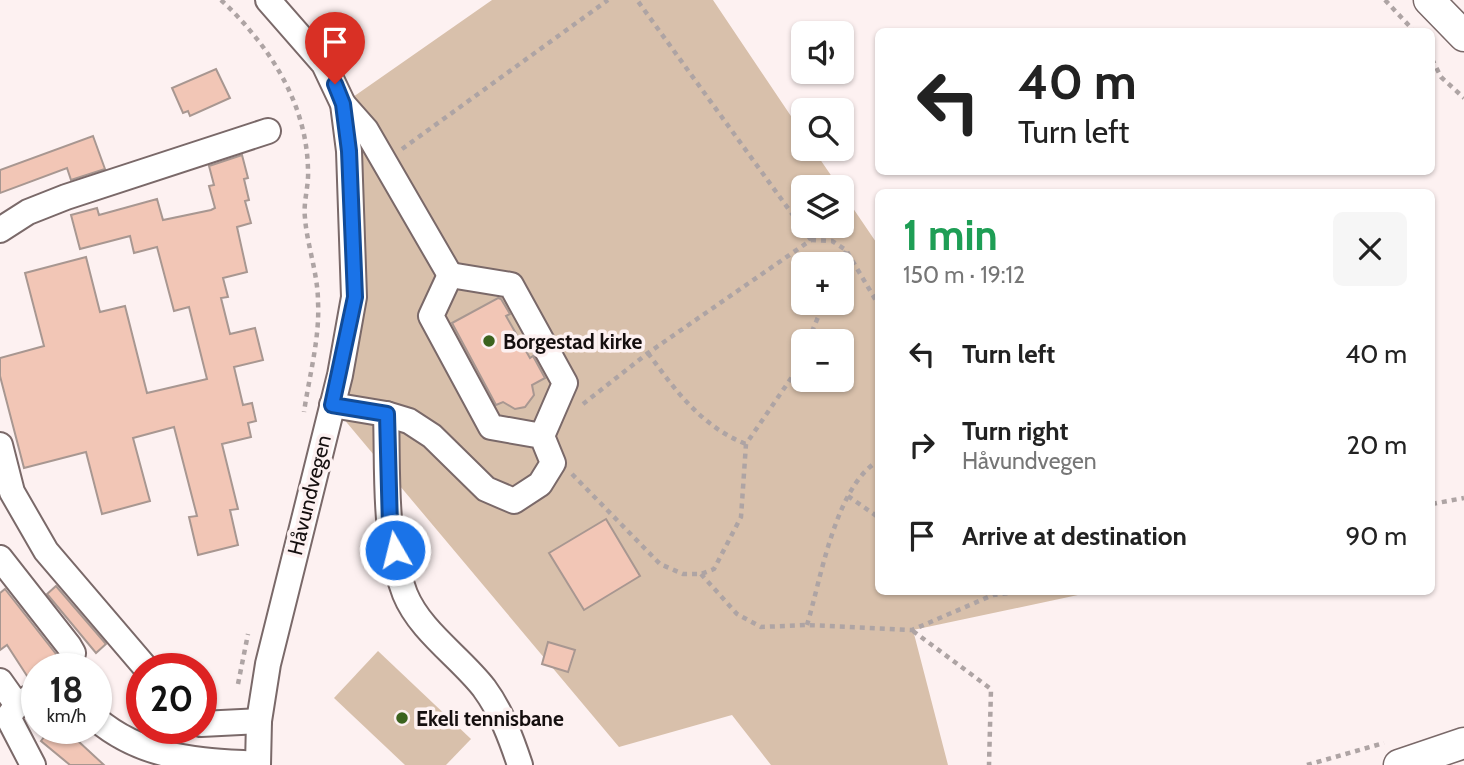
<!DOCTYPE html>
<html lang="en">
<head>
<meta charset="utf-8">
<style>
	:root { --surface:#fff; --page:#f6f6f6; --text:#222; --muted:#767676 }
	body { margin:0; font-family:Cabin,sans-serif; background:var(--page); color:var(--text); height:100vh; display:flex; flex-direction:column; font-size:26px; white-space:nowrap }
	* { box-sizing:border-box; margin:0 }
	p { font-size:23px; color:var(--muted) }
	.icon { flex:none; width:38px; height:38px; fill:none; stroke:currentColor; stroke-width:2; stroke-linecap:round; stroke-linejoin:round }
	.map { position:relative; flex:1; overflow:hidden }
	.drawer { position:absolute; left:875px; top:189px; width:560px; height:406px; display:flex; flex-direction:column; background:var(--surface); border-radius:10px; box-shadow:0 2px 5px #0004 }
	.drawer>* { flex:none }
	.banner { position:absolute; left:875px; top:28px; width:560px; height:147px; border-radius:10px; box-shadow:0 2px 5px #0004; background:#fff; color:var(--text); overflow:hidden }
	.controls { position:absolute; left:791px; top:21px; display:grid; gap:14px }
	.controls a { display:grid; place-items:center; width:63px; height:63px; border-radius:10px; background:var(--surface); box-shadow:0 2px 5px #0004; font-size:35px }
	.speed { position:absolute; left:21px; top:653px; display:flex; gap:14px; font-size:35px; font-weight:700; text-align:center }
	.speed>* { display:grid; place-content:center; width:91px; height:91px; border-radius:50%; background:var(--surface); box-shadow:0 2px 5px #0004; line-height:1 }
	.speed small { font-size:18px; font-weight:400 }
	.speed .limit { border:10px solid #d22; background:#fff; color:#111 }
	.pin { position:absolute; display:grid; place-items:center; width:60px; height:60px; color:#fff; margin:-72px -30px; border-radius:50% 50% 50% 0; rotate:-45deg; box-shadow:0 0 7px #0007 }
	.pin .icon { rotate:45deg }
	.me { position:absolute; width:77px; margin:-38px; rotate:352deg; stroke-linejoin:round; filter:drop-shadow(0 0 5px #0008) }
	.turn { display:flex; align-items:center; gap:24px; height:147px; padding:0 28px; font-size:32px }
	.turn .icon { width:91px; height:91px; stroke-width:2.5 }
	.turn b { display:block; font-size:49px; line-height:60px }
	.round { display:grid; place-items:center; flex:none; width:74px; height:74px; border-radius:10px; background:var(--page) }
	.head { display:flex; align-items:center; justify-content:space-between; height:119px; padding:0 28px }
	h1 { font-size:42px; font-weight:700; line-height:52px; color:#1e9e55 }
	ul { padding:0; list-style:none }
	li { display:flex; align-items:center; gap:21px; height:91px; padding:0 28px }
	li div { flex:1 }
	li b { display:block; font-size:26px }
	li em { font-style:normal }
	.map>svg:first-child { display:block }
</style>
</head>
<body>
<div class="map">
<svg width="1464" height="765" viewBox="0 0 1464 765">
	<rect width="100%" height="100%" fill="#fdf1f1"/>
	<g fill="#d8c0ab" fill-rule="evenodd">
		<path d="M492,0h221l90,134v15h10l26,38h-36v39h39v-34l36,53v347h214l-179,38 35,135h-177l-39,-50 -113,32 -287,-342 22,-108 -11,-193zM803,264h39v39h-39zM803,341h39v39h-39z"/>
		<path d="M378,651l93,88 -25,26h-41l-71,-67z"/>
	</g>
	<g fill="#f2c6b6" stroke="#a89791" stroke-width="2">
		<path d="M216,69l14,29 -40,18 -2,-5 -5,2 -11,-25z"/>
		<path d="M93,136l12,33 -34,11 -4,-12 -67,25v-23z"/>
		<path d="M242,155l6,23 -4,1 5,21 -4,1 6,22 -14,4 10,45 -24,6 5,19 -7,1 9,36 25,-6 8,32 -29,7 9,38 9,-2 4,18 -8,2 3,14 -29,7 16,65 -8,1 8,35 -40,10 -9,-38 8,-1 -23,-89 -41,11 17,63 -48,13 -16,-62 -62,16 -24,-92v-18l44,-12 -19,-73 61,-16 14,55 25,-6 22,87 60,-14 -18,-72 -15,4 -17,-64 -23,6 -4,-17 -50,13 -9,-34 26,-7 2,7 58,-16 6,21 48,-10 4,-2 -6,-22 5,-1 -5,-19z"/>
		<path d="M498,298l3,1 9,15 -4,2 24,42 3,-2 12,22 -13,7 2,10 -9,12 -10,2 -12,-7 -7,3 -44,-82z"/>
		<path d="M606,519l34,57 -56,34 -35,-57z"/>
		<path d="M56,586l50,58 -10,9 -49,-59z"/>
		<path d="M5,589l51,65 -4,10 -15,4v6l-8,5 -22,-34 -7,5v-57z"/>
		<path d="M548,642l27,8 -7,22 -26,-8z"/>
		<path d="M51,728h13l40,37h-34l-29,-24z"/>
	</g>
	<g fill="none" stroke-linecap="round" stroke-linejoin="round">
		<g stroke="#7a6969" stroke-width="28">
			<g id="minor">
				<path d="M343,104l23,26 84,145"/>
				<path d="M0,230l28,-18 38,-15 202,-66"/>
				<path d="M332,405l54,9 23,7 23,15 54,53 28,12 26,-17 13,-21 -11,-27 23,-53 -54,-98 -61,-10 -19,41 60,111 51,9"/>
				<path d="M386,414c2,58 -3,124 19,180 15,37 55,63 79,94 17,23 27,50 36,77"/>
				<path d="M0,445l12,47 34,59 100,117"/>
				<path d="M0,558l69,88 4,7 -7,15"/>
				<path d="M0,681l17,24"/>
				<path d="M96,719c49,41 102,41 161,45"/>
				<path d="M201,724l58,-3"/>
				<path d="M33,765l-25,-48 9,-12 20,-12"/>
				<path d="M258,765l1,-44 9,-57 72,-289 14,-78 -5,-146 -6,-47 -19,-40 -56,-64"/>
			</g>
		</g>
		<g stroke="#7a6969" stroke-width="33">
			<g id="major">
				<path d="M1429,0l35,36"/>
				<path d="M1399,765l65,-22"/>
			</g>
		</g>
		<g stroke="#aea4a4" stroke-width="4.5" stroke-dasharray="5 5" stroke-linecap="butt">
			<path d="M221,0c48,45 86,103 87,170 1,16 -5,32 -3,48 2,27 13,56 13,84 2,36 -9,75 -14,110"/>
			<path d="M1385,0l30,32"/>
			<path d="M1432,59l9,18 23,21"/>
			<path d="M402,149l206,-149"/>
			<path d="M811,240l21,1 14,9 32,54"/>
			<path d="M841,264l5,-13"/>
			<path d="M808,341l16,-38"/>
			<path d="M648,353c27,37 54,74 98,91"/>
			<path d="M583,404l65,-51 163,-113 -174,-240"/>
			<path d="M572,474l88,90 23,10h18l13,-5 27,-52 5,-73 50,-73 7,-18"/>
			<path d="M848,496l30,21"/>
			<path d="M1432,504l32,-6"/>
			<path d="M701,574l36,40 24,13 46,-2 105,5 81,-35 24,-3"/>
			<path d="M807,625c14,-46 28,-138 71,-164"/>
			<path d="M913,631l78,58 -2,76"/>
			<path d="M238,684l10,-50"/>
			<path d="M1307,765l77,-22"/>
		</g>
		<use href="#minor" stroke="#fff" stroke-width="24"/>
		<use href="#major" stroke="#fff" stroke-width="30"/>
	</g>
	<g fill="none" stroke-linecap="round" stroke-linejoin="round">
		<g stroke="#114b97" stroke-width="18">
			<path id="route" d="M335,84l8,20 6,47 6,146 -23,108 55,9 3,113 5,23"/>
		</g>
		<use href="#route" stroke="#1a73e8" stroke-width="12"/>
	</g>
	<g fill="#3b631e" stroke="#fdf1f1" stroke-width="2.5">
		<circle cx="489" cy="341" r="7"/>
		<circle cx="402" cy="718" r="7"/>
	</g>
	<g text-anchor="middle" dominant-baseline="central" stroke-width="7" stroke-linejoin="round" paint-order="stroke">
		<g font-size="21" font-weight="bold" fill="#150f0f" stroke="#fdf1f1" text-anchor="start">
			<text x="503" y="341">Borgestad kirke</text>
			<text x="416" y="718">Ekeli tennisbane</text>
		</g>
		<g font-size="21" fill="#150f0f" stroke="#fdf1f1">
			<text transform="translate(309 495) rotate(-76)">Håvundvegen</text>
		</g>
	</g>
</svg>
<div class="controls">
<a><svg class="icon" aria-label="sound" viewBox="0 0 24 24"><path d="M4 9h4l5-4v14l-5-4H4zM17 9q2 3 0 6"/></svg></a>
<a><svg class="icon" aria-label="search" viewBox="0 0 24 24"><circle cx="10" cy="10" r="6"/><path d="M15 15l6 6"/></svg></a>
<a><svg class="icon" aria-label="layers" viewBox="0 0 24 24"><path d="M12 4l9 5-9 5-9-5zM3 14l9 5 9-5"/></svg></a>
<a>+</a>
<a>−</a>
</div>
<div class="speed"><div>18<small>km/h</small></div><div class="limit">20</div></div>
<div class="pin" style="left:335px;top:84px;background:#d93025"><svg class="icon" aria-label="arrive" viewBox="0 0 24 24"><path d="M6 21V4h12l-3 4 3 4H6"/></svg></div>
<svg class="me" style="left:395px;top:550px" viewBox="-20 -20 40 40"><circle r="17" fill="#1a73e8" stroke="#fff" stroke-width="3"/><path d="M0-11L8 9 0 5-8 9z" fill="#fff"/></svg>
<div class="banner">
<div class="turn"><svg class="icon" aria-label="left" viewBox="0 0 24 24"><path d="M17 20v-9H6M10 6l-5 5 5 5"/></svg><div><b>40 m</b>Turn left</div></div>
</div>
<section class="drawer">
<div class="head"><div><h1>1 min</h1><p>150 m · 19:12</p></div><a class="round"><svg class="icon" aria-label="close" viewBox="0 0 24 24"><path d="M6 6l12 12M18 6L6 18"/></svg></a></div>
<ul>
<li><svg class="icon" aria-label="left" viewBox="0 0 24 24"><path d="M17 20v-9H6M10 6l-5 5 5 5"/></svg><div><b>Turn left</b></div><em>40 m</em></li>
<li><svg class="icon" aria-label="right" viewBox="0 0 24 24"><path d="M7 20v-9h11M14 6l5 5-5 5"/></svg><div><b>Turn right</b><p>Håvundvegen</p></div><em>20 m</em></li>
<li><svg class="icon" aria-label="arrive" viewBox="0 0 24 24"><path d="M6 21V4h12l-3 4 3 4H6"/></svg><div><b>Arrive at destination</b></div><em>90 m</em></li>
</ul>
</section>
</div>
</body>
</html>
